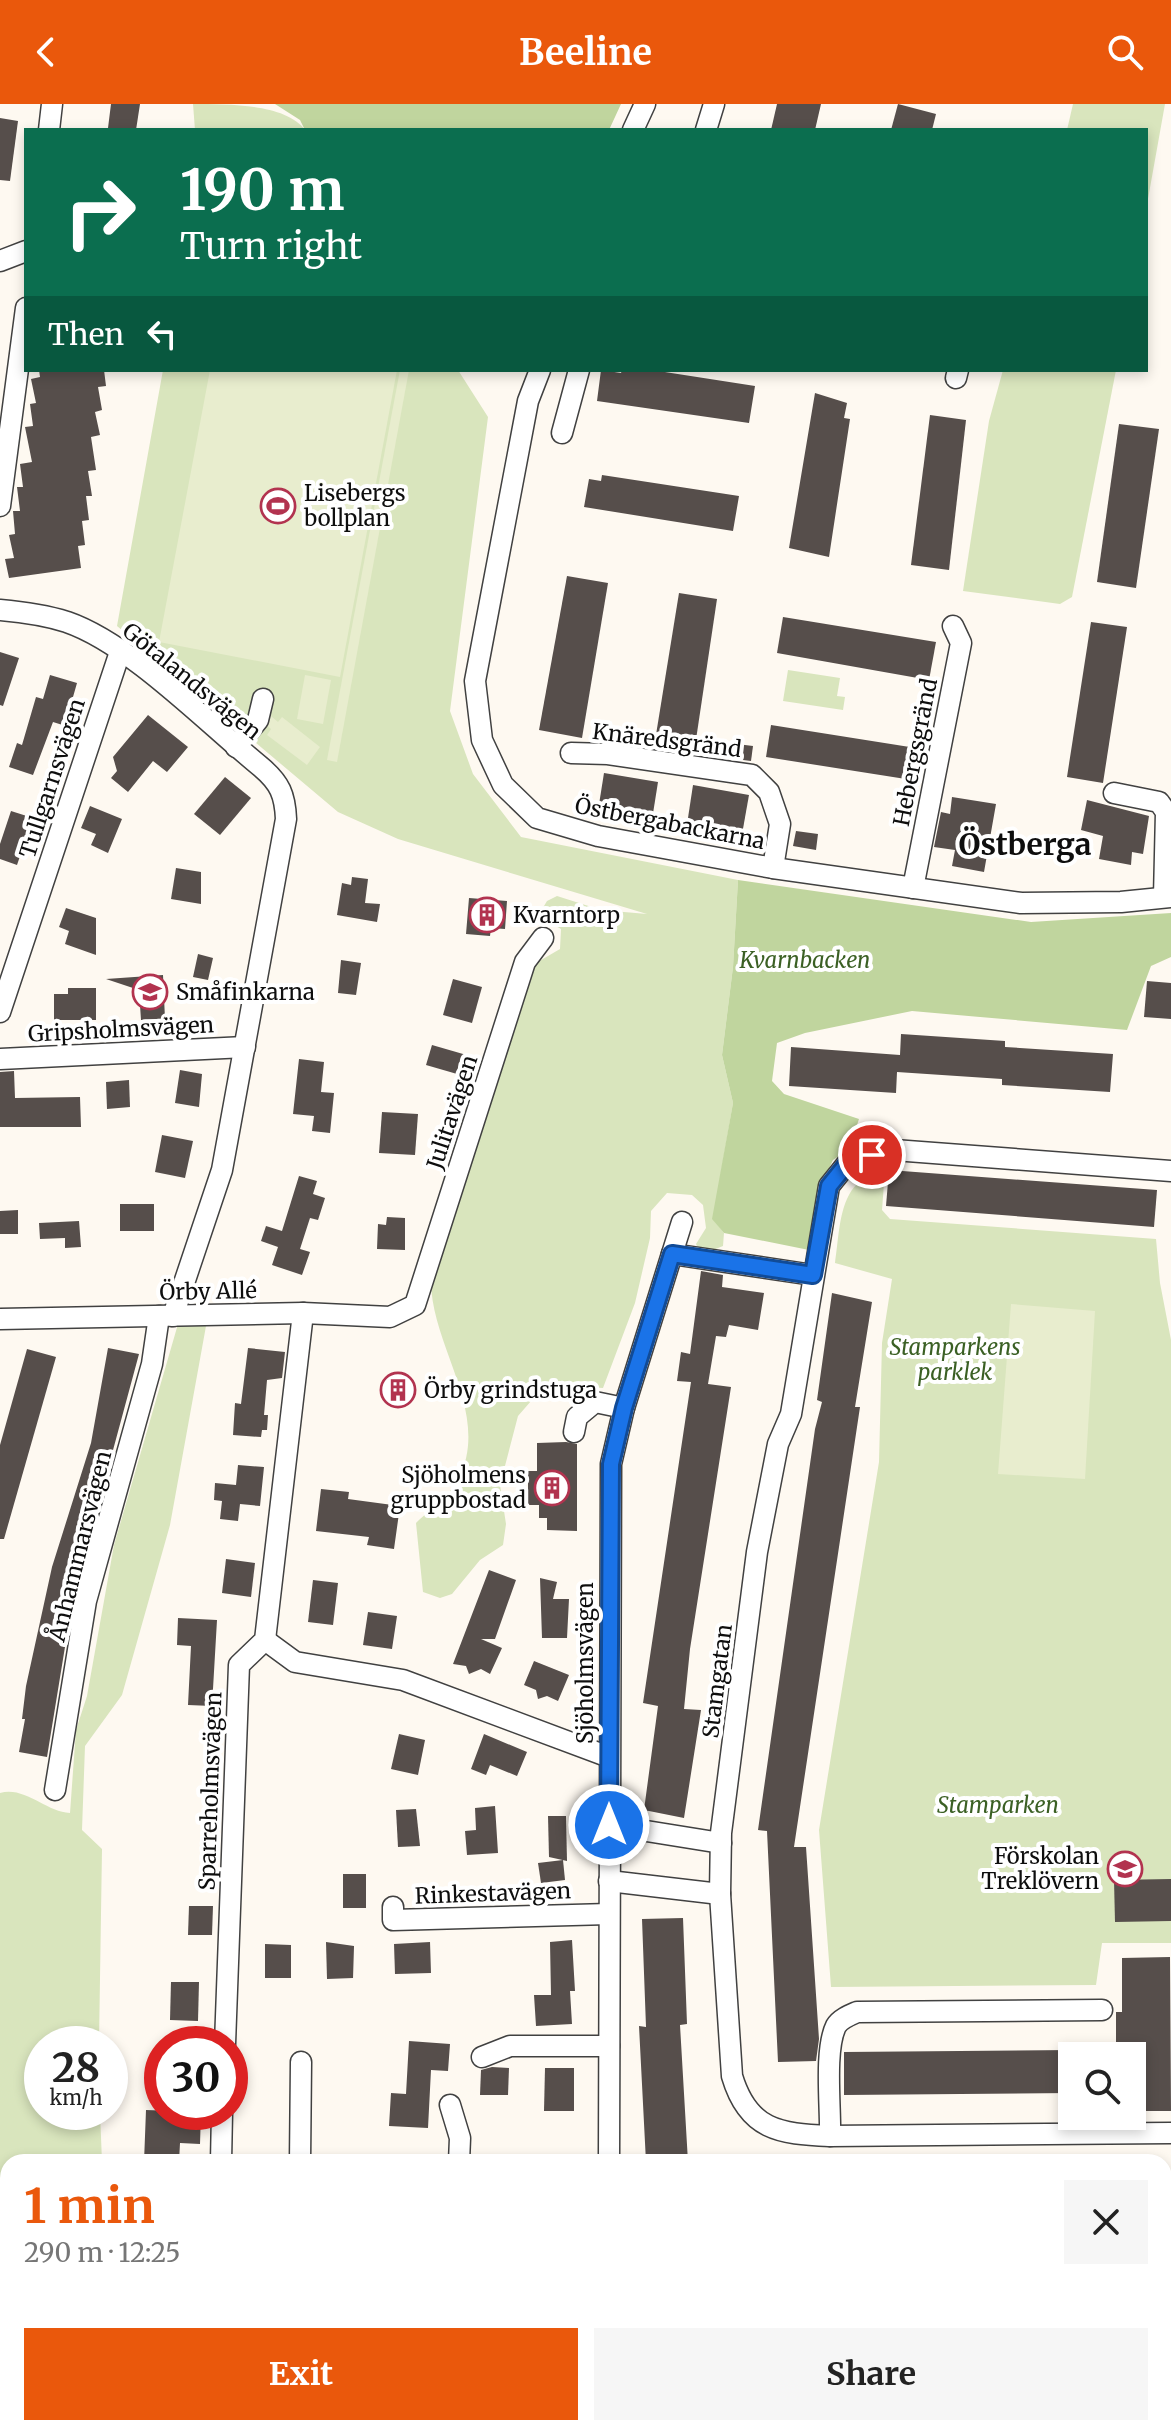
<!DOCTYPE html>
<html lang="en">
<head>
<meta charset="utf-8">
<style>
	:root { --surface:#fff; --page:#f6f6f6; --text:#222; --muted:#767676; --accent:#ea580c }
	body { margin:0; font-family:Merriweather,serif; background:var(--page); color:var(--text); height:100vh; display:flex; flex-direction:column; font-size:30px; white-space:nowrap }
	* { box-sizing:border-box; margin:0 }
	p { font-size:26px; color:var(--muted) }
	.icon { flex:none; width:44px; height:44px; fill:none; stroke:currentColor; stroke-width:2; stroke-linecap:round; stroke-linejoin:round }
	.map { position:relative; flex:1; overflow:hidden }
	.drawer { position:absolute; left:0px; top:2050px; width:1172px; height:282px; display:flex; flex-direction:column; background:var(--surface); border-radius:24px 24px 0 0; box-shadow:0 4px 12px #0003 }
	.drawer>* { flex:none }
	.hud { position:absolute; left:24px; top:24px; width:1124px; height:244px; border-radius:0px; box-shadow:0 4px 12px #0003; background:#0b6e4f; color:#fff; overflow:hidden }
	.tools { position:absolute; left:1058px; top:1938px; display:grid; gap:16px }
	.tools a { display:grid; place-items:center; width:88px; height:88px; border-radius:0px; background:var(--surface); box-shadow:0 4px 12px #0003; font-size:40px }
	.speed { position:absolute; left:24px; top:1922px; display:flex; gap:16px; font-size:40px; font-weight:700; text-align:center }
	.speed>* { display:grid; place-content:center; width:104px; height:104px; border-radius:50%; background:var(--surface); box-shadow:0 4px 12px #0003; line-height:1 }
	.speed small { font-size:20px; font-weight:400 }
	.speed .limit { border:12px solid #d22; background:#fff; color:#111 }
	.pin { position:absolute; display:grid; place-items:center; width:68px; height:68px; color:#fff; margin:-34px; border:4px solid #fff; border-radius:50%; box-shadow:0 2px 8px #0007 }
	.me { position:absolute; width:88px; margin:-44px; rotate:0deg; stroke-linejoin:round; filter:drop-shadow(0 0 6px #0008) }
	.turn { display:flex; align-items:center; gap:28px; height:168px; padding:0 24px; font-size:36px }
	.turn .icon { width:104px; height:104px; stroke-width:2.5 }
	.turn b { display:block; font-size:56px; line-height:68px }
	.then { display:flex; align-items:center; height:76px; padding:0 24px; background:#0003; gap:16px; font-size:30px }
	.round { display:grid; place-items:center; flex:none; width:84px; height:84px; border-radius:0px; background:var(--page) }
	.head { display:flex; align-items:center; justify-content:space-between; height:136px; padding:0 24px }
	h1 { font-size:48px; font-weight:700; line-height:60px; color:var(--accent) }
	.cta { display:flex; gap:16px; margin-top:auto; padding:16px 24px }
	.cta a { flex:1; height:92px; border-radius:0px; background:var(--accent); color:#fff; font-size:32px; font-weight:700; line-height:92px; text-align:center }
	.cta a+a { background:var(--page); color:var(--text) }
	header { display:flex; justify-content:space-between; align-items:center; height:104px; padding:0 24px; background:var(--accent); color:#fff; font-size:36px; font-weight:700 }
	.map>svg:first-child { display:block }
</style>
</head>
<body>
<header><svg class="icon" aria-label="back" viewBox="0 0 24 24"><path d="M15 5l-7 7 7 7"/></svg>Beeline<svg class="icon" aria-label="search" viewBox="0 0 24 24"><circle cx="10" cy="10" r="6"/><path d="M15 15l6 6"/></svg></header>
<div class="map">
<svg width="1171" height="2331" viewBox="0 0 1171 2331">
	<rect width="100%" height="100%" fill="#fef9f1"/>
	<g fill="#d9e5bd">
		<path d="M193,0c36,0 93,0 112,26h-110z"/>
		<path d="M1073,0h92l-19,106v-80h-79z"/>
		<path d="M163,266h295l30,47 -38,294 23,63 48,63 217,43 -5,87 -11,88 11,48 -20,116 11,14 -1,13 -22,9 -5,-11 10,-16 -3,-23 -11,-10 -25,-2 -16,18 -1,27 -15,65 -32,85 -58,-3 -27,31 -18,69 6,39 -3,21 -23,15 -28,34 -12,4 -17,-6 -7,-69c13,-13 35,-29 43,-45 32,-65 -28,-132 -28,-197l98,-305 7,-13 24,-14 1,-20 -23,-13 9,-15 10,-5 44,14 46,4 -249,-75 -60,-27 -221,-186z"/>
		<path d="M1003,266h113l-44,227 -12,7 -97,-13 26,-170z"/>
		<path d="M788,566l52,8 -3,18 8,1 -2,13 -60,-9z"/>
		<path d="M885,1066l-3,40 8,9 266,20 4,44 11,57v603h-69l-6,42 -265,2 -12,-157 60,-368 3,-119 10,-64 -57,-16c6,-39 3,-84 50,-93z"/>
		<path d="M178,1220l28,2 -36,199 -48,170 -37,51 -3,84 20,19 -3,195h-57v68h58l2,50h-94v141l-8,-1v-509c25,-7 46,19 70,20l6,-83 11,-34 27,-151z"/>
	</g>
	<g fill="#c0d59e">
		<path d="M275,0h346l-12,26h-304l-5,-10z"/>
		<path d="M738,776l293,42 140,-9v44l-20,9 -24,64 -215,-19 -107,22 -28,10 -5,38 12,13 75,25 -10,30 -16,11 -10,21 -14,69 -85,-17 -12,-14 21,-116 -11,-48 11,-88z"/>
		<path d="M0,2282l8,9v33h338l56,7h-402z"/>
	</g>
	<g fill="#e8edce">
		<path d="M210,266h187l-57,307 -181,-35z"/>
		<path d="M400,266h9l-72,392 -10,-2z"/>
		<path d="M305,571l26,5 -8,44 -26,-5z"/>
		<path d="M271,612l7,6 4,-5 38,30 -13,18 -40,-30 4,-6 -6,-5z"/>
		<path d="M1011,1200l84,7 -10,168 -87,-5z"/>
	</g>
	<g fill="#564e4b">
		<path d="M111,0h29l-4,26 -28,-2z"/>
		<path d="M777,0h44l-6,26h-44z"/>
		<path d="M898,0l38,10 -4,16h-41z"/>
		<path d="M0,14l18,3 -8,60 -10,-1z"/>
		<path d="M39,266h65l2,16 -8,1 4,23 -7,2 5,23 -9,2 5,33 -8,1 4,25h-6l3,24 -7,1 3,24 -7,1 3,22 -72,10 -4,-19 9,-1 -5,-23 6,-1 -2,-23h7l-3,-24h6l-3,-23 12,-2 -7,-35 8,-1 -3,-22 6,-1 -5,-24 9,-2z"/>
		<path d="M601,266l20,3 1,-3h30l103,16 -6,37 -152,-22z"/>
		<path d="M815,289l32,10 -3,15 6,1 -21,138 -40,-9z"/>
		<path d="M930,311l36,5 -17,150 -38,-5z"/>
		<path d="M1119,320l40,5 -23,159 -39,-6z"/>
		<path d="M602,371l137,21 -6,35 -149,-24 5,-28 12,2z"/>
		<path d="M567,472l41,7 -26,155 -43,-8z"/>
		<path d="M679,489l38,6 -23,154 -40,-6z"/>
		<path d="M783,513l153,25 -7,38 -152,-27z"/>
		<path d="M1091,518l36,5 -24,156 -36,-6z"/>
		<path d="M0,548l19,6 -16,48 -3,-1z"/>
		<path d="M50,571l27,8 -8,28 4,1 -4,15 -16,-5 -20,53 -24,-8 8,-24 5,2 14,-48 7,2z"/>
		<path d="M148,611l40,32 -21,25 -14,-11 -25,31 -17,-14 6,-7 -4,-14z"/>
		<path d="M771,621l145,23 -4,32 -146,-23z"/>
		<path d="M729,639l24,3 -2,15 -24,-3z"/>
		<path d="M604,669l54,9 -7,44 -54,-9z"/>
		<path d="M225,673l26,21 -31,37 -26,-21z"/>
		<path d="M693,681l56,10 -8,45 -55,-9z"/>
		<path d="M952,693l44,7 -12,68 -32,-6 3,-16 -21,-3 7,-35 9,2z"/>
		<path d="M1087,696l62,16 -6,38 -11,-2 -1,13 -32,-6 4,-23 -22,-6z"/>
		<path d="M90,702l32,13 -14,34 -17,-8 5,-11 -15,-6z"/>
		<path d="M11,707l22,7 -16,47 -17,-6v-15z"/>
		<path d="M796,727l22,3 -2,16 -23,-4z"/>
		<path d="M176,764l25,4v32l-30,-5z"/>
		<path d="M352,773l16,2 -3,24 15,1 -3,18 -40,-7 5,-32 9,2z"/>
		<path d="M469,794l38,3 -2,28 -14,-1 -1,8 -24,-2z"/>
		<path d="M66,804l30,10v37l-31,-11 4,-13 -10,-4z"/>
		<path d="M198,850l15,4 -5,22 -15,-3z"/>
		<path d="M341,856l20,3 -5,32 -18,-2z"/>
		<path d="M163,871l2,44 -24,1 -2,-30 -33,-11z"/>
		<path d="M453,875l29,8 -10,36 -29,-8z"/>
		<path d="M1147,877l24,2v36l-27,-2z"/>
		<path d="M68,884h28v32h-42v-26h14z"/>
		<path d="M901,930l104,7v6l108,7 -3,38 -108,-7v-6l-105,-7 -1,21 -107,-7 2,-39 109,8z"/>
		<path d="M432,941l38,11 -6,20 -38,-11z"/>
		<path d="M299,955l25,3 -3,30 13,1 -4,40 -18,-2 2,-15 -21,-2z"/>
		<path d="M180,966l22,4 -3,33 -24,-4z"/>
		<path d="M14,967l1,27 65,-1 1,30h-81v-55z"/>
		<path d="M129,976l1,27 -23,2 -1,-27z"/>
		<path d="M382,1008l36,2 -3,41 -36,-2z"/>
		<path d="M162,1031l31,6 -8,37 -30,-6z"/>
		<path d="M889,1066l268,20 -3,37 -268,-21z"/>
		<path d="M299,1072l18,5 -4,13 12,4 -7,22 -8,-2 -10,31 10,3 -8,23 -30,-10 6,-18 -17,-6 5,-15 16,5z"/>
		<rect x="120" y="1100" width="34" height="27"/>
		<path d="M18,1106v24h-18v-23z"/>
		<path d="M387,1113l18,1v32l-28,-1 1,-25 8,1z"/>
		<path d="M79,1117l2,26 -16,1v-10l-25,1 -1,-16z"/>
		<path d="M701,1167l22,4 -1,12 42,6 -6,37 -29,-5 -3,12 -10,-1 -8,48 23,3 -41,262 -6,60 17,1 -17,108 -40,-8 14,-104 -15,-3 48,-321 -14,-1 4,-29 9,2z"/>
		<path d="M832,1189l40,9 -17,105h5l-66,440h12l13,192 -3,22 -38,1 -11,-231 -9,-1 57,-401 7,-27 -5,-2z"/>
		<path d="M108,1244l31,6 -66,244 -26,159 -28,-5 6,-33h-3l4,-33 26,-119 39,-124z"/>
		<path d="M248,1244l37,4 -3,26 -15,2 -3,35h4l-1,15h-5l-1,7 -28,-2 2,-32 6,1z"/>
		<path d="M27,1245l29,8 -52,182h-4v-94z"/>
		<path d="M389,1272l21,2 -2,27 -22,-2z"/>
		<path d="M566,1338l11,2v87l-30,-1v-12h-8v-13h-11v-34h9v-28z"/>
		<path d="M238,1361l26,2 -4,39 -20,-2 -2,17 -18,-2 2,-18 -8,-1 1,-17 21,2z"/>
		<path d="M321,1385l28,3 -1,7 52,7 -6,43 -27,-4 2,-8 -53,-6z"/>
		<path d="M226,1455l29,4 -4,34 -29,-4z"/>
		<path d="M489,1466l27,10 -21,59h-14l21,9 -12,26 -9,-5 -12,5 -3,-8 -13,-2z"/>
		<path d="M540,1474l17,4 -4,17h16l-2,39h-25z"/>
		<path d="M313,1476l25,3 -5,42 -25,-3z"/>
		<path d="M368,1508l29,4 -5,33 -29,-4z"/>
		<path d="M178,1514l39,2 -5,86 -24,-1 3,-59 -14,-1z"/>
		<path d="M534,1557l35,14 -11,26 -11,-5 -9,3 -2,-9 -12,-5z"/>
		<path d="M399,1630l26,6 -7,35 -27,-6z"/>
		<path d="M484,1630l43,18 -10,24 -27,-11 -4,10 -15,-6z"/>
		<path d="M495,1702l3,47 -31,2 -2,-24 11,-1 -1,-22z"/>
		<path d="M416,1705l4,37 -22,1 -2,-37z"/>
		<path d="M548,1712h18l1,45 -18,-4z"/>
		<path d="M563,1756l2,20 -24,3 -3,-20z"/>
		<rect x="343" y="1770" width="23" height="34"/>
		<path d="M1171,1775v42l-56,1 -1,-42z"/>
		<path d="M189,1802h24l-1,29h-24z"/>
		<path d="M683,1814l4,106 -7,1 8,137h-42l-7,-136 7,1 -4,-108z"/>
		<path d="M572,1836l3,51h-5l2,33 -36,2 -2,-31h17l-1,-53z"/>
		<path d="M326,1838l28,4 -1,32 -26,1z"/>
		<path d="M430,1838l1,31 -36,1 -1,-30z"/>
		<path d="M265,1840l26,1v33h-26z"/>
		<path d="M1170,1853l1,154h-39v-55h-16v-44h6v-54z"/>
		<path d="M171,1878h28l-1,39 -28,-1z"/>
		<path d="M409,1937l41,3 -2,27 -17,-1 -3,58 -39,-2 2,-33 15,1z"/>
		<path d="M1072,1946v43l-228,2v-43z"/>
		<path d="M492,1963l17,1 -1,27h-28l1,-25z"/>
		<path d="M545,1964h29v43h-30z"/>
		<path d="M146,2006l55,2 -1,32 -20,-1 -1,19h-35z"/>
	</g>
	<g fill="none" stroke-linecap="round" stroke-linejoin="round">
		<g stroke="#414141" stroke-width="23">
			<g id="minor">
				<path d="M49,26l3,-26"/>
				<path d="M633,26l12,-26"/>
				<path d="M706,26l8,-26"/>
				<path d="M0,157l26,-10"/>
				<path d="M540,266l-12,31 -53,280 7,59 21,45 34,33 61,18 175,32 248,35 100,-1 50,-5"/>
				<path d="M956,274l2,-8"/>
				<path d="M562,329l17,-63"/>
				<path d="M0,402l26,-198"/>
				<path d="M0,506c23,2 45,5 67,12 64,22 141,102 194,145 19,16 24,28 25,52l-64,351 -49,146"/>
				<path d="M236,643l22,-27 5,-21"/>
				<path d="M571,649l37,1 144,21 17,17 11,32 -7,44"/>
				<path d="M1114,689l45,9 7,10 -2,85"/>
				<path d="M913,784l48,-245 -8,-17"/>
				<path d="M0,908l120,-360"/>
				<path d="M0,955l245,-12"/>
				<path d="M1171,1067l-277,-21 -44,10 -21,26 -38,228 -13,30 -21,108 -36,281 -1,61 12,182c16,54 47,58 98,60l341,-3"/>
				<path d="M672,1150l141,21"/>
				<path d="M0,1215l303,-6 87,4 25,-12 110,-343 18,-24"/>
				<path d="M574,1328l3,-15 18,-15 29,6"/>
				<path d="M265,1536l30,22 108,18 206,77"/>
				<path d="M55,1686l31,-189 66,-237 7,-48"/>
				<path d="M609,1721l112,18"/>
				<path d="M609,1777l111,13"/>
				<path d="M393,1803v13l216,-6"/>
				<path d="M225,1940l14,-379 26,-25 38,-327"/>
				<path d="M482,1953l28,-11h99"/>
				<path d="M450,2001l10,33 -1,24"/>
				<path d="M830,2032c1,-27 -6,-86 6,-110 4,-7 14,-11 21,-14l245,-2"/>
				<path d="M221,2058l1,-50"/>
				<path d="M300,2058l1,-100"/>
				<path d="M609,2058l2,-698 13,-56 58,-186"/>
				<path d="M1164,2214l7,-1"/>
			</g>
		</g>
		<g stroke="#1f1f1f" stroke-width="27">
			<g id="major">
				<path d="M0,2222l8,1"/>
				<path d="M0,2264l8,1"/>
				<path d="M1164,2306l7,-1"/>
				<path d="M499,2324l52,7"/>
				<path d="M760,2324l205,5 56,-5"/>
			</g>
		</g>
		<use href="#minor" stroke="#fff" stroke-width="20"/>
		<use href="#major" stroke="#ecb973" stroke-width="24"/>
	</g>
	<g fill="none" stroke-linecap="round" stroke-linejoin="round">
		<g stroke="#114b97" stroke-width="20">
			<path id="route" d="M609,1721l2,-361 13,-56 48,-154 141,21 16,-89 21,-26 22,-5"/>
		</g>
		<use href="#route" stroke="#1a73e8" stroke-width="14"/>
	</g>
	<defs>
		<g id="stadium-ring" transform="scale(1.8)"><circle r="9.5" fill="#fff" stroke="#b2334f" stroke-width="1.5"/><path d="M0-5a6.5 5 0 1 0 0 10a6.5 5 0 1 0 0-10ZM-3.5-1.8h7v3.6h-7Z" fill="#b2334f"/></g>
		<g id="building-ring" transform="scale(1.8)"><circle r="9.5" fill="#fff" stroke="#b2334f" stroke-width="1.5"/><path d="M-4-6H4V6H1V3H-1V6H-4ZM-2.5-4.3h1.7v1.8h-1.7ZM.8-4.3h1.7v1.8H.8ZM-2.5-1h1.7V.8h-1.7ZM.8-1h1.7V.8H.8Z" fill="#b2334f"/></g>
		<g id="school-ring" transform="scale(1.8)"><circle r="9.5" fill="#fff" stroke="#b2334f" stroke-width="1.5"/><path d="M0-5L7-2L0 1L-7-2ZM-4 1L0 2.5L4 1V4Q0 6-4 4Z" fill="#b2334f"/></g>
	</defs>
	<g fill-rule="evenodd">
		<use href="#stadium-ring" x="278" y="402"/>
		<use href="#building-ring" x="487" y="811"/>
		<use href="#school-ring" x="150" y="888"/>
		<use href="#building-ring" x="398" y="1286"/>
		<use href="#building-ring" x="552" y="1384"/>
		<use href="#school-ring" x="1125" y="1765"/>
	</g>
	<g text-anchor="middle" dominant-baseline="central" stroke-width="8" stroke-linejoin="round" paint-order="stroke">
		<g font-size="22" fill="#0e0e0e" stroke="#fff" text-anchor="start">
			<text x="304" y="389">Lisebergs<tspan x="304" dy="25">bollplan</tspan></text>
			<text x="513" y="811">Kvarntorp</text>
			<text x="176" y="888">Småfinkarna</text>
			<text x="424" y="1286">Örby grindstuga</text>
			<text x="526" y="1371" text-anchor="end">Sjöholmens<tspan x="526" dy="25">gruppbostad</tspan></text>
			<text x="1099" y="1752" text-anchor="end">Förskolan<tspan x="1099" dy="25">Treklövern</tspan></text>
		</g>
		<g font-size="22" fill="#0e0e0e" stroke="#fff">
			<text transform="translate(192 577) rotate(39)">Götalandsvägen</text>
			<text transform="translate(667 636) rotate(7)">Knäredsgränd</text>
			<text transform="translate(915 648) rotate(-79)">Hebergsgränd</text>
			<text transform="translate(52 674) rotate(-72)">Tullgarnsvägen</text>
			<text transform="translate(670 719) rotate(11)">Östbergabackarna</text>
			<text transform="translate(121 925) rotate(-3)">Gripsholmsvägen</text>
			<text transform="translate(452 1008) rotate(-72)">Julitavägen</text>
			<text transform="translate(208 1187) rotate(-1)">Örby Allé</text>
			<text transform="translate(80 1442) rotate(-76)">Ånhammarsvägen</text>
			<text transform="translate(585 1559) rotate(-90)">Sjöholmsvägen</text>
			<text transform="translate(717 1577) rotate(-83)">Stamgatan</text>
			<text transform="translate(210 1687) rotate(-88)">Sparreholmsvägen</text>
			<text transform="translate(493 1789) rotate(-2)">Rinkestavägen</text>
		</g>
		<g font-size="22" font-style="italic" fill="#3b6024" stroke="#fff">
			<text x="805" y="856">Kvarnbacken</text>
			<text x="955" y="1243">Stamparkens<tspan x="955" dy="25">parklek</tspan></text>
			<text x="998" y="1701">Stamparken</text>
		</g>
		<g font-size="30" font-weight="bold" fill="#0e0e0e" stroke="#fff">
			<text x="1025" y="740">Östberga</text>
		</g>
	</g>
</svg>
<div class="tools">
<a><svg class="icon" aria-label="search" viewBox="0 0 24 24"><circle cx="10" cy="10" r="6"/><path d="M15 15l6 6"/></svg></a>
</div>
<div class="speed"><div>28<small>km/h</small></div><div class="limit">30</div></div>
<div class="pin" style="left:872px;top:1051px;background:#d93025"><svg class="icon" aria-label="arrive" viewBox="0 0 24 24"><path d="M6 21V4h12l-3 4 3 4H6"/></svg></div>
<svg class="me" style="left:609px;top:1721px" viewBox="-20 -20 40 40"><circle r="17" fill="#1a73e8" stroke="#fff" stroke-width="3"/><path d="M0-11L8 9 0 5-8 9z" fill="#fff"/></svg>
<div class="hud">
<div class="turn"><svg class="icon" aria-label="right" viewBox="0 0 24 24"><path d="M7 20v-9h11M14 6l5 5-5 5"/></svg><div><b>190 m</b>Turn right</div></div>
<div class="then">Then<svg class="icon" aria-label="left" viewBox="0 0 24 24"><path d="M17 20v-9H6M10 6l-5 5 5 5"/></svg></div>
</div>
<section class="drawer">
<div class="head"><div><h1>1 min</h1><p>290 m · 12:25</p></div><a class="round"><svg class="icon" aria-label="close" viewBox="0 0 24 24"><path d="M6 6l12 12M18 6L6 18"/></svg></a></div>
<div class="cta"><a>Exit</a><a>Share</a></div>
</section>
</div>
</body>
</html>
